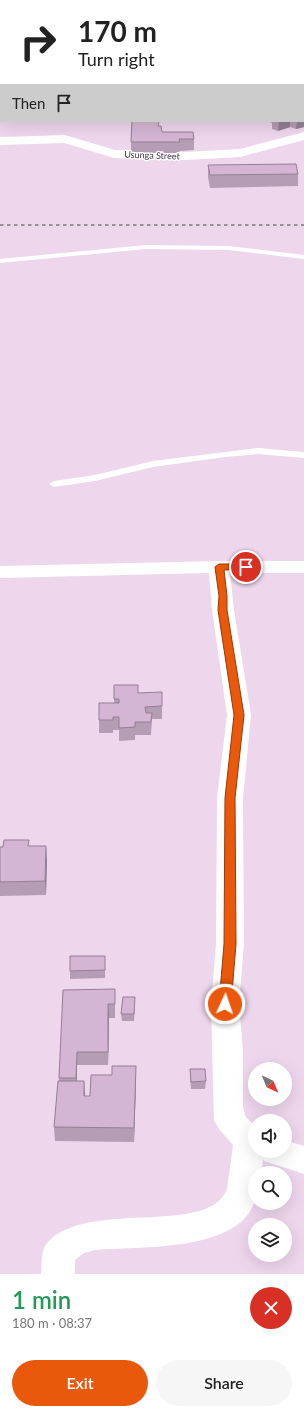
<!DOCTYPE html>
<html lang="en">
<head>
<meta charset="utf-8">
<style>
	:root { --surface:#fff; --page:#f6f6f6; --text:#222; --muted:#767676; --accent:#ea580c }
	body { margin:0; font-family:Lato,sans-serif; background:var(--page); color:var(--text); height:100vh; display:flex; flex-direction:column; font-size:15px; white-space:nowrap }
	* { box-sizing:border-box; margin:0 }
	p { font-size:13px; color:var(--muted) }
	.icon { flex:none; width:22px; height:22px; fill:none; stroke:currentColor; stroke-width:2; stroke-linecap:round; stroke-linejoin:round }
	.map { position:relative; height:1274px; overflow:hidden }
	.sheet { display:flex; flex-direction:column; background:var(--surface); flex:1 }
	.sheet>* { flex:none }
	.guide { position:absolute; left:0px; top:0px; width:304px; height:122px; box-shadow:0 4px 16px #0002; background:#fff; color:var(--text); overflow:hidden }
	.needle { width:26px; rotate:136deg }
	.fabs { position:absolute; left:248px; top:1062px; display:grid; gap:8px }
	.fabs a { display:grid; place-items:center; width:44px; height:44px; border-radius:50%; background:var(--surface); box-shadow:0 4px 16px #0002; font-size:20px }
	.pin { position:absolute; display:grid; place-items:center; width:34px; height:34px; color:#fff; margin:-17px; border:2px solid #fff; border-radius:50%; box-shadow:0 1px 4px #0007 }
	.me { position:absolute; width:44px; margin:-22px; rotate:3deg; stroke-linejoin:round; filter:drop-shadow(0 0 3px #0008) }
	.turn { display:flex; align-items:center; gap:14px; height:84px; padding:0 12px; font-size:18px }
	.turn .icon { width:52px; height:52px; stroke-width:2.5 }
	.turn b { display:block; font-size:28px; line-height:34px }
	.then { display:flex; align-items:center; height:38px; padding:0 12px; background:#0003; gap:8px; font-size:15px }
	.round { display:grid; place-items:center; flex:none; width:42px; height:42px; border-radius:21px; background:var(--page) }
	.overview { display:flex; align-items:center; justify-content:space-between; height:68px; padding:0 12px }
	h1 { font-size:24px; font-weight:600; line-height:30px; color:#1e9e55 }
	.action { display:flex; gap:8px; margin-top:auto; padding:8px 12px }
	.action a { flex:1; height:46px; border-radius:24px; background:var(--accent); color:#fff; font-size:16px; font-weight:600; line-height:46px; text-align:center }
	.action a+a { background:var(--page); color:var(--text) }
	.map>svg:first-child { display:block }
</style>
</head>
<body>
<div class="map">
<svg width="304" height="1274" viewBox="0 0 304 1274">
	<rect width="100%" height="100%" fill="#f3e1f1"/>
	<path fill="#eed6ed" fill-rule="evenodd" d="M0,0h304v1274h-304zM1,1h302v120h-302zM255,1069h30v30h-30zM255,1121h30v30h-30zM255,1173h30v30h-30zM255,1225h30v30h-30z"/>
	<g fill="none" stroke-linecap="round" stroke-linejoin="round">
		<g fill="#fff" fill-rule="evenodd">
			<path d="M146,245l82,1 76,9v4l-76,-9 -82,-1 -146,14v-4z"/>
			<path d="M258,448l46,4v6l-46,-4 -33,3 -72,10 -58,14 -41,6 -5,-3 5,-3 41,-6 58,-14z"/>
		</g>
		<g fill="#fff" fill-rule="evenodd">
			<rect x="0" y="11" width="1" height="6"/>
			<rect x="303" y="22" width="1" height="6"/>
			<rect x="0" y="55" width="1" height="6"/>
			<rect x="0" y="79" width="1" height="6"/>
			<path d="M304,132v8l-64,17 -54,3 -72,-2 -50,-15 -64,2v-8l65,-2 50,15 71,2 54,-3z"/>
			<path d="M219,561h85v12h-74l4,37 17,105 -8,83 1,146 -5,60 4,47v55l2,10 10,10v25h30v-11l19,6v28l-40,-13 -1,-2 -1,14h-7c0,8 2,19 0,27 -15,53 -117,46 -160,50l-11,3 -9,7v14h-34c1,-10 -1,-24 7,-32 39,-43 162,-5 179,-53l6,-44 -14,-16 -5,-9 -3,-116 5,-60 1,-146 10,-83 -15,-105 -3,-37 -209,5v-12z"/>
		</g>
		<path stroke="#939393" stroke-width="2" stroke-dasharray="3.5 3.5" stroke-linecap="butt" d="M0,225h304"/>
	</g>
	<g fill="#b69db6">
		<path d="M163,0h36l-1,1h-36z"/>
		<path d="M303,85h1v42l-8,2 -6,-2 -12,4 -6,-2v-6l-5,-2h36z"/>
		<path d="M158,126l4,6 32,7v11l-14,1 -1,2h-48v-11z"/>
		<path d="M208,165l90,9v12l-88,2 -2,-11z"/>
		<path d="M114,685l24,8 24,13v13h-10l-1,16h-16v5l-16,1v-11h-6v3h-14v-13l15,-17z"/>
		<path d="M29,846l18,13 -1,36 -46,1v-49z"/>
		<path d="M105,956v22l-35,1v-8z"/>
		<path d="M115,989v29h-6l-1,47h-31v16l8,15h5l46,-16 -2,62 -79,-1 -1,-14 5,-49z"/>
		<path d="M135,1005l-1,16h-12l-1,-7z"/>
		<path d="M190,1069l16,12 -1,8h-14l-1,-12z"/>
	</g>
	<g fill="#947f94">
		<path d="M303,65h1v8l-1,1z"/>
		<path d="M303,116h1v11l-8,2 1,-8h6z"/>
		<path d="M282,121h8v6l-12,4 1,-9z"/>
		<path d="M46,846l1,13 -1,36 -1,-14z"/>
		<path d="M108,1004l1,14 -1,47z"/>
		<path d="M77,1052v39l-1,-13z"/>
		<path d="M136,1066v14l-2,62v-14z"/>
		<path d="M84,1081l1,13 -1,16z"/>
	</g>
	<g fill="#d4b6d4" stroke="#947f94">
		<path d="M163,0h14l11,1h-26z"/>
		<path d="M222,0h18l-1,1h-18z"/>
		<path d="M257,0h5l-1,1h-6z"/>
		<rect x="303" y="59" width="1" height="6"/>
		<path d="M303,85h1v6l-1,1z"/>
		<path d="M304,97v5h-1v-5z"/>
		<path d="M304,110v6h-1v-5z"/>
		<path d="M132,121h27l-1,5h3l1,6h31l1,7h-15l1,3h-49z"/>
		<path d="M296,164l2,10 -88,1 -2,-10z"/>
		<path d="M114,685h24v8l24,-1v14l-17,1 1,6h6l-1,9h-16v5l-16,1v-11h-6v3h-14v-17h20v-4h-5z"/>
		<path d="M4,840h25l-1,6h18l-1,35 -45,1v-35h3z"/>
		<path d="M70,956h35v14l-35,1z"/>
		<path d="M115,989v15h-7v48h-31l-1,26h-17l4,-88z"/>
		<path d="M123,997h12l-1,17h-13z"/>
		<path d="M112,1066h24l-2,62 -80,-1 4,-46h26v15h6l1,-21h21z"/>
		<path d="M190,1069h15l1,12 -15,1z"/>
	</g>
	<path fill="#ea580c" stroke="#983908" d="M246,564l4,3 -1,2 -25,1 3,26v14l17,105 -9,83 1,146 -5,60 -2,4h-8l-2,-4 5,-60 1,-146 9,-83 -16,-105 1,-14 -4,-29 4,-3z"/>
	<g text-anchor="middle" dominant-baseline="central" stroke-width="3" stroke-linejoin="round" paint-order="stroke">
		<g font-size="9" fill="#443244" stroke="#fff">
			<text transform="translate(152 155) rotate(2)">Usunga Street</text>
		</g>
	</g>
</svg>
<div class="fabs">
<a><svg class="needle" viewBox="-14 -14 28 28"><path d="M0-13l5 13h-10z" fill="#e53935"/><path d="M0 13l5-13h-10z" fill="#767676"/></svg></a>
<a><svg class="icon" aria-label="sound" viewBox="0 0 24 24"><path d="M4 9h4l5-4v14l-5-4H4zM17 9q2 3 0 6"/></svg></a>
<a><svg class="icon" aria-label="search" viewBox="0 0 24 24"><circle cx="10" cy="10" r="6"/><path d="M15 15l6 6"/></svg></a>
<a><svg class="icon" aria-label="layers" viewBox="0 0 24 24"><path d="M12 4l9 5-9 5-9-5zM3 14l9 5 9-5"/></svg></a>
</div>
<div class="pin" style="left:246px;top:567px;background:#d93025"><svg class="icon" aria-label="arrive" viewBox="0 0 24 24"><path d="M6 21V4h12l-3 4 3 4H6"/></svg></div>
<svg class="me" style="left:225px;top:1004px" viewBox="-20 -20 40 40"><circle r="17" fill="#ea580c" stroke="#fff" stroke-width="3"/><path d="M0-11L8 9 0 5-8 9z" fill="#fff"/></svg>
<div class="guide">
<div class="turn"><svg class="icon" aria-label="right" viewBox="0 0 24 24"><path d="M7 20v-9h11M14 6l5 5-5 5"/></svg><div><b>170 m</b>Turn right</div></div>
<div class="then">Then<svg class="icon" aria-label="arrive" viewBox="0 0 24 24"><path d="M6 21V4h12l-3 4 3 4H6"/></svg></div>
</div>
</div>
<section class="sheet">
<div class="overview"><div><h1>1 min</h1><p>180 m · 08:37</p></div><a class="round" style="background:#d93025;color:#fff"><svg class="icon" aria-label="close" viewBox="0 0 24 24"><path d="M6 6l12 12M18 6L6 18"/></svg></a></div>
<div class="action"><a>Exit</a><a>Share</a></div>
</section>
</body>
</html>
